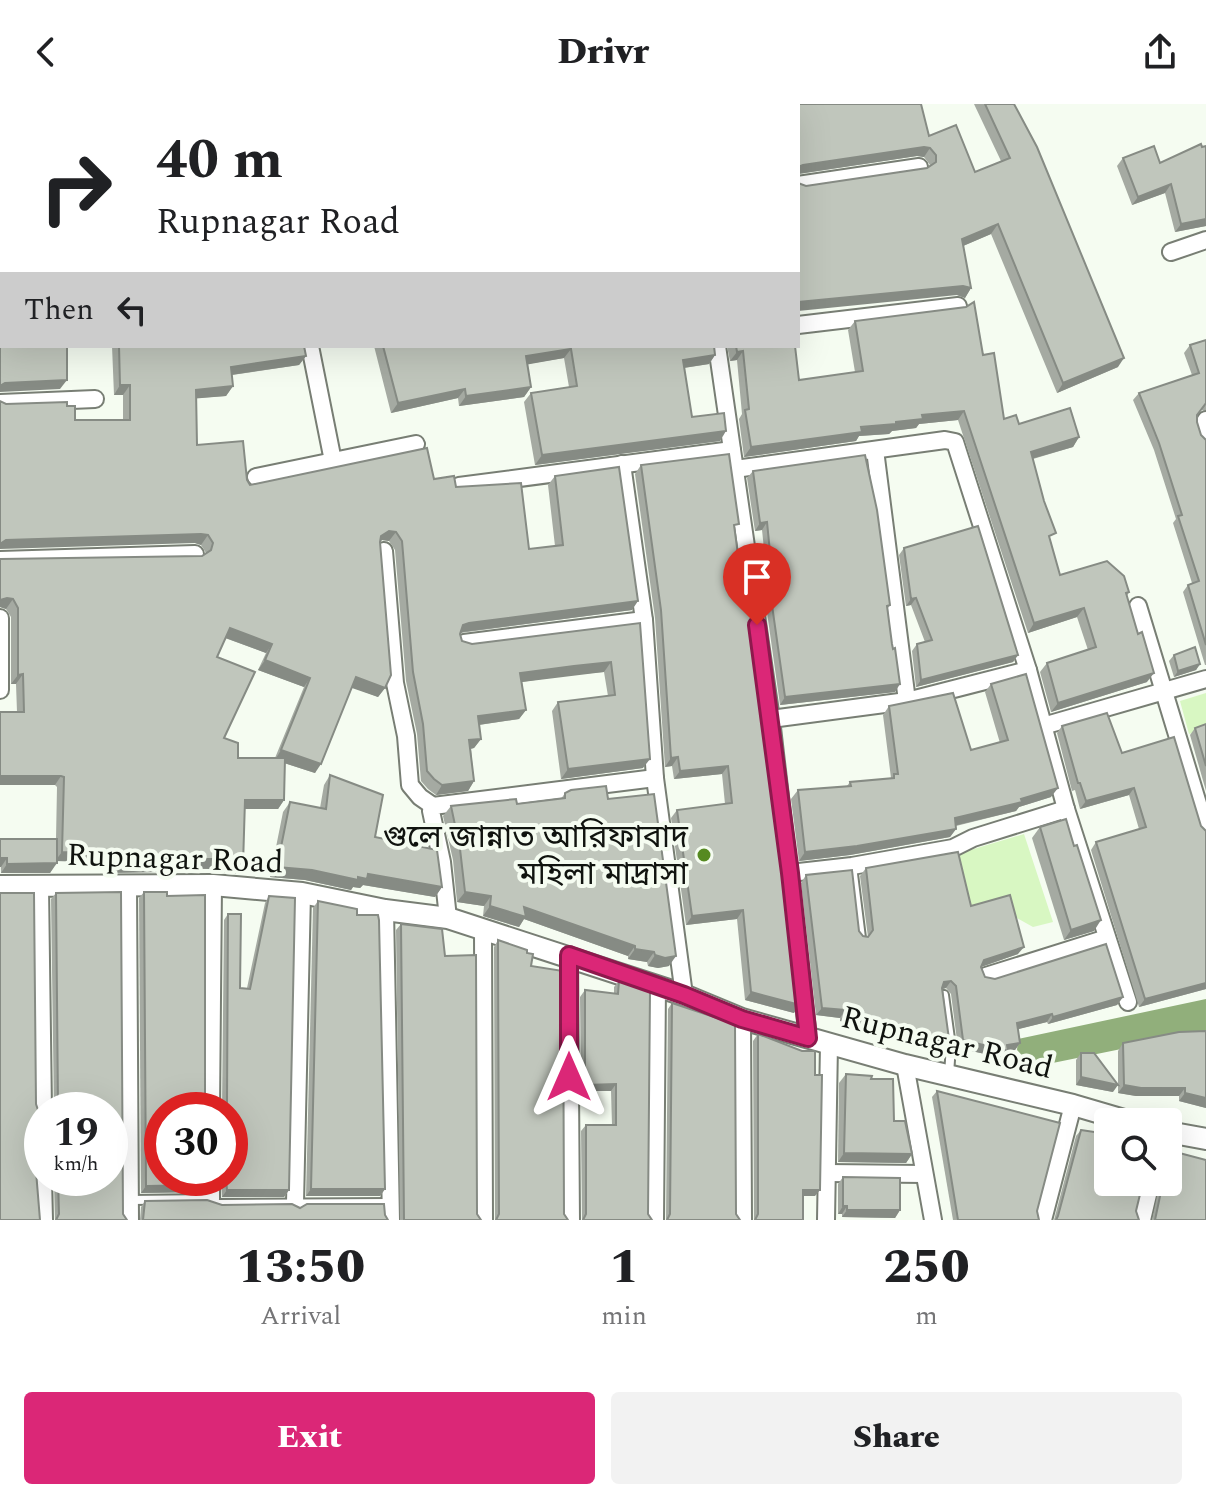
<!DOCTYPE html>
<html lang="en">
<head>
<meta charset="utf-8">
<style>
	:root { --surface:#fff; --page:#f2f2f2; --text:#202124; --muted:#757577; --accent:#db2777 }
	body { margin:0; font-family:Spectral,"Noto Sans Bengali",serif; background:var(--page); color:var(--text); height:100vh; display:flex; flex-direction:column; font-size:30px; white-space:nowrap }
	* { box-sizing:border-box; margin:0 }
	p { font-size:26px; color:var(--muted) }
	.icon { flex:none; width:44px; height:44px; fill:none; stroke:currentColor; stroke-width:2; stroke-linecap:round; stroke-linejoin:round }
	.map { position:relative; height:1116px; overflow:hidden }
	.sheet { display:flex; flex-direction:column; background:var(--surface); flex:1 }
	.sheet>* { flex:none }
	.guide { position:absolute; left:0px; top:0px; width:800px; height:244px; box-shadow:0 8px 32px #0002; background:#fff; color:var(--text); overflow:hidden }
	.controls { position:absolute; left:1094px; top:1004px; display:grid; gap:16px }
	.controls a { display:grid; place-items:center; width:88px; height:88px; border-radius:8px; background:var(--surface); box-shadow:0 8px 32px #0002; font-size:40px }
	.speed { position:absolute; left:24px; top:988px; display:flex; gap:16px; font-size:40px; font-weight:700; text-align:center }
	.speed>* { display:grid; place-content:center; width:104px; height:104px; border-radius:50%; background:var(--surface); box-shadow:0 8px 32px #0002; line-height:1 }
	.speed small { font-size:20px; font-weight:400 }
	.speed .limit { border:12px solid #d22; background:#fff; color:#111 }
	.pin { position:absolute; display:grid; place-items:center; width:68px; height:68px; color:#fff; margin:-82px -34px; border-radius:50% 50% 50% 0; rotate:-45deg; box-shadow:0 0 8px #0007 }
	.pin .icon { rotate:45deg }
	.me { position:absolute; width:88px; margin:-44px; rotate:0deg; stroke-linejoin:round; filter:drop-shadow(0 0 6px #0008) }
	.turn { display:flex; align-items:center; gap:28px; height:168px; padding:0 24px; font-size:36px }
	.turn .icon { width:104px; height:104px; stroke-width:2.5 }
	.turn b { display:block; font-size:56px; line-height:68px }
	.then { display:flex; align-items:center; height:76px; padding:0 24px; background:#0003; gap:16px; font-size:30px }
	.eta { display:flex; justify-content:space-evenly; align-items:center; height:136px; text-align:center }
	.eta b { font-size:48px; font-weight:800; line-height:56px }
	.action { display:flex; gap:16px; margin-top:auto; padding:16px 24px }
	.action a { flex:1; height:92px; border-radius:8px; background:var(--accent); color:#fff; font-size:32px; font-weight:800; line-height:92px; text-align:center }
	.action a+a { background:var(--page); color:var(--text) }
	header { display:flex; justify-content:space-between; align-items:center; height:104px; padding:0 24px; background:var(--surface); font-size:36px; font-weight:800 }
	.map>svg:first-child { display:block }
</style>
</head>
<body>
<header><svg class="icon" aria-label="back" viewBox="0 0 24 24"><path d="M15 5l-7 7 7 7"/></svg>Drivr<svg class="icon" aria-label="share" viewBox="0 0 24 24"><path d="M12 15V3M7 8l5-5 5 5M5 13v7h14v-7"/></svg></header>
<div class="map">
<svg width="1206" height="1116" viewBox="0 0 1206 1116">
	<rect width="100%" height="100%" fill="#f5fcf1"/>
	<g fill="#d8f7c2">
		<path d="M1206,589v36l-17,5 -9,-33z"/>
		<path d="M1024,730l29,88 -20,5 -18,-10 -12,-20 -35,12 -11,-55z"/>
	</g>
	<path fill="#91af7b" d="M1206,895v35l-21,2 -152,31 -16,-17 1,-11z"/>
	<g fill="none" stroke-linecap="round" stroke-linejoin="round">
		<g stroke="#787e74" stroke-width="12">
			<g id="service">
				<path d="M852,762l9,72"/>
				<path d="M944,891l7,51 -2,28"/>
				<path d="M131,1096l80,-1 7,5 172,-1"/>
			</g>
		</g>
		<g stroke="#787e74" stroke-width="20">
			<g id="minor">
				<path d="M410,0l1,2"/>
				<path d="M798,81l121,-18"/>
				<path d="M1171,148l35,-12"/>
				<path d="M798,221l160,-19"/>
				<path d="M310,242l23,115"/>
				<path d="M717,242l54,373 37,319"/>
				<path d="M0,299l95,-4"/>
				<path d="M1206,316l-4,7 4,12"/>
				<path d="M875,346l32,251"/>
				<path d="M622,360l22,156 11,158 29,217"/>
				<path d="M735,365l210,-29 10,2 73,228 38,139 62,193"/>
				<path d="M256,373l160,-33"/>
				<path d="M459,382l273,-36"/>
				<path d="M384,447l11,132 11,53 4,49 10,12 13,9"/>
				<path d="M0,456l195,-6"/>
				<path d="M1138,502l68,224"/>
				<path d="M0,514v72"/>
				<path d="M464,539l180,-23"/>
				<path d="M771,615l136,-18 121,-31"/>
				<path d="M1043,622l163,-47"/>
				<path d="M790,769l62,-7 101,-18 20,-10 93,-29"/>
				<path d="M128,781l2,335"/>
				<path d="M40,782l3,224"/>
				<path d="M385,806l6,310"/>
				<path d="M448,814l-6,-56 -11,-51 2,-5 222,-28"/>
				<path d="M483,826l1,290"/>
				<path d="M569,851l2,265"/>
				<path d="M986,872l121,-38"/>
				<path d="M742,915l1,201"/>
				<path d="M905,961l28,155"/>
				<path d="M211,1006l2,-225"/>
				<path d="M827,1069l97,1"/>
				<path d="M43,1074l1,42"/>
				<path d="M211,1074v21"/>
				<path d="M295,1099l7,-310"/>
				<path d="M655,1116l2,-234"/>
				<path d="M826,1116l3,-176"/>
				<path d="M1043,1116l30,-115"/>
				<path d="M1142,1116l9,-38"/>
			</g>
		</g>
		<g stroke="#787e74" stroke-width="24">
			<g id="tertiary">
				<path d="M0,782l213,-1 89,8 83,17 63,8 236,77 58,24 163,46 168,40 58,17"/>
				<path d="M1168,1028l38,7"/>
			</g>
		</g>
		<use href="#service" stroke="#fff" stroke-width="8"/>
		<use href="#minor" stroke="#fff" stroke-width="16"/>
		<use href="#tertiary" stroke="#fff" stroke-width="20"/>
	</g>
	<g fill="#a5aaa2" fill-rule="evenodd">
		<path d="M646,0h275l8,32 46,36 26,-11 -27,-57h40l104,263 -61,26 -66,-159 -28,12 8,42 -6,10 -8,-3 -151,-109 121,-18 3,-3 -6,-8 -7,-1 -119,18v-68h-152z"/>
		<path d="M1123,54l37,5 46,63 -31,6 -10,-39 -33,12 -15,-39z"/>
		<path d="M855,217l128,34 21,64 15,5 60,13 -6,10 -40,12 17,83 10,33 69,17 -2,4 20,86 -96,30 -11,-40 7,-9 41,-13 -11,-33 -49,16 -70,-213 -39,4 -3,4 -24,3 -3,3 -30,2 -3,5 -112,16 -5,-38 3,-5 -5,-54 -7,1 -3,-15h68l4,34 56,-8 -7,-42z"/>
		<path d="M1206,236v70h-5l-4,5v7l4,13 5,5v225h-1l-22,-73 5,-7 4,-2 -19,-60 3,-4 -22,-69 -21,-50 6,-7 53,-18 -8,-22 6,-8z"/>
		<path d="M112,242h85l1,1 108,9 -7,9 -67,10 1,11 -7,10 -29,2v47l50,35 3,5 184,-6 22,8 73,62 26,-3 -7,-61 7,-9 77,134 -172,23 2,8 10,3 168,-21 3,145 -82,11 -9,-68 6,-9 50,-6 -4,-24 -36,3 -46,7 4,28 -7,9 -40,6 2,14 -7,9 -3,1 3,32 -6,10 -32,4 -8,-6 -7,-8 -4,-47 -11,-53 -11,-131 -6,-9 -7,-1 -2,2 5,146 -7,9 -26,-10 -37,86 -31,-10v37l-6,9h-33l-2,56 -7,9 -23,-2v-3l-49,-1 -2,4 -58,1v-11l-47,-1 -7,12h-49l-1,-34h56l1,-52 -2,-2h-55l17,-73 -1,-28h-5v-67l-5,-8 -6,-2v-48l202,-3 4,-3 -5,-8 -6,-2 -189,-139 61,2 8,14h48v-25h-9zM225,534l41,15 -8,17 46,17 -29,71h-37l-14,-20 -7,-81z"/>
		<path d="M374,242h340l1,9 -6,9 -25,4 8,49 28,24 -185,24 -11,-63 7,-9 38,-6 -5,-29 -37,6 4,23 -7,10 -65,9 -1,-8 -67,15z"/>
		<path d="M641,361l94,65 59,483 -49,-13 -8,-81 -51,6 -15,-107 6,-8 48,-6 -3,-30 -48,5 -2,-13 -7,1 -10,-149 -20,-144z"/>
		<path d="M753,367l137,134 -2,3 7,84 -115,13 -16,-114 4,-5 -6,-56 -7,1 -8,-53z"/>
		<path d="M904,444l114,107 -5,7 -97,25 -4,-36 5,-7 8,-2 -14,-37 -5,1 -7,-51z"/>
		<path d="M1174,551l26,9 -4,6 -22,7 -5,-16z"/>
		<path d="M991,580l60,113 -32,10 -3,4 -60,15v3l-6,8 -100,18 -51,6 -8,-62 7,-9 49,-4 3,-4 41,-4 -8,-63 6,-9 82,44 29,-7 -15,-51z"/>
		<path d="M1206,620v67l-16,-56 5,-7z"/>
		<path d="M1062,622l60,27 79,73 3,5 2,158 -67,18 -48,-157 5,-8 43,-13 -10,-34 -49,14 -5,-19 -3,1 -15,-58z"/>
		<path d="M330,671l45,62 67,50 -7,10 -72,-12 -3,3 -7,-1 -2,3 -46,-10 -35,-3 13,-65 7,-10 30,6 4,-23z"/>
		<path d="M565,689l43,6 61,167 -11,2 -10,-2 -1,-4 -19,-3v-3l-104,-37 -5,8 -36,-11 1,-10 -27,-4 -4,-42 -10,-44 8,-10 66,-2 44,-5z"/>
		<path d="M1040,723l54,104 -30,9 -32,-102z"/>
		<path d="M866,764l105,38 47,48 -37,13 4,10 138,20 -6,8 -69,19 -1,-2 -29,7 2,14 -5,7 -7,1 -5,7 -45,-10 -7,-54 -5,-6 -3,1 6,50 -5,8 -73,-16 -1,-3 -12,-1v-3l-18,-3v-3l-24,-3 -15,-132 5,-8 57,61 5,1 -8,-61z"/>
		<path d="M121,788l2,322 4,6h-72l-1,-42h56v-68h-56l-3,-211 5,-6z"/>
		<path d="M144,788l63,217 -2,76 -5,7 -59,1 -2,-295z"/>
		<path d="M269,792l20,294 -5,7h-62l-1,-19h9v-68h-8l2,-190 4,-6 12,74h7l18,-85z"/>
		<path d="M318,797l67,288 -5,7h-74l7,-288z"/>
		<path d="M401,820l76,290 4,6h-81l-4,-290z"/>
		<path d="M498,836l33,26 33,248 4,6h-73l-1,-273z"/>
		<path d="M619,877l29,233 -66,6 -1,-89 5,-6h26l-1,-34h-30l-1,-94 5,-7 29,4v-7z"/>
		<path d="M672,899l64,211 4,6h-74l2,-211z"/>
		<path d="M1206,927v77l-27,-7v-5h-43l-18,-3v-42l5,-8z"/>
		<path d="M758,930l57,162h-12v24h-49l-1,-179z"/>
		<path d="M1081,949l32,39 -37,-7v-25z"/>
		<path d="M846,970l25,5 41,75 -6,9 -68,-1 1,-79z"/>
		<path d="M937,987l100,120 2,9h-86l-21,-123z"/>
		<path d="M1081,1026l55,81 3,9h-85l22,-84z"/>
		<path d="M843,1073l57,33 -5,8 -53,-1v-3h-4v-30z"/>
		<path d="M1160,1078h8l38,38h-54z"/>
		<path d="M145,1097l155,7 85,7 3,5h-248l1,-13z"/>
	</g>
	<g fill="#868b84">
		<path d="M123,0h33l-14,2h-20z"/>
		<path d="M924,43l6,1 -6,9 -7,-1 -119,18v-7l5,-2z"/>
		<path d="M1171,80l-6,9 -33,12 6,-8z"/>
		<path d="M1206,115v7l-31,6 6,-8z"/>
		<path d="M998,120l-7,10 -35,15 6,-10z"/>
		<path d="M963,182l8,2 -6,10 -8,-3 -159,16v-9z"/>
		<path d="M571,245l-7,9 -45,8 7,-10z"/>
		<path d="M743,247l-6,9 -7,1 7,-9z"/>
		<path d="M715,251l-6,9 -33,5 7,-9z"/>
		<path d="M306,252l-7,9 -75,11 7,-9z"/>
		<path d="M1124,254l-6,9 -61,26 6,-10z"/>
		<path d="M67,276l-7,9 -60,3v-6l5,-3z"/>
		<path d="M120,281h10l-7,10h-9z"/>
		<path d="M233,282l-7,10 -36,3 6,-9z"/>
		<path d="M531,283l-7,10 -65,9 7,-10z"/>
		<path d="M465,285l-7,9 -67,15 7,-10z"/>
		<path d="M964,307l-6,9 -39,4 -3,4 -24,3 -3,3 -30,2 -3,5 -112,16 7,-10 145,-25 26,-7z"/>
		<path d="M726,327l-6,10 -185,24 7,-10z"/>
		<path d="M1079,333l-6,10 -49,14 7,-9z"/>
		<path d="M767,418l-5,8 -7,1 5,-8z"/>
		<path d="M389,427l7,1 -7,9 -7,-1 -8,6 7,-10z"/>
		<path d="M201,430l7,1 -7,10 -6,-2 -195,6v-5l6,-4z"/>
		<path d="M7,494l6,1 -7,10 -6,-2v-7z"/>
		<path d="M916,494l-5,7 -5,1 5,-7z"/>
		<path d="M638,497l-6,9 -169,22 -6,3 6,-10 6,-2z"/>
		<path d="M1084,504l-7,9 -49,16 6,-10z"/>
		<path d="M230,524l42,16 -6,9 -43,-16z"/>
		<path d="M1018,551l-5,7 -97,25 5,-7z"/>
		<path d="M265,556l45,18 -6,9 -46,-17z"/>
		<path d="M611,558l-7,10 -90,11 6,-10z"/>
		<path d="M1200,560l-4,6 -22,7 4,-6z"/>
		<path d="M1154,569l-7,9 -96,30 7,-9z"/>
		<path d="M23,570l-7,10h-5l7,-9z"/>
		<path d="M356,573l29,11 -7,9 -29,-10z"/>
		<path d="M900,580l-5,8 -115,13 5,-8z"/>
		<path d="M526,606l-7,9 -48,7 7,-10z"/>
		<path d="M481,635l-7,9 -11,2 6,-10z"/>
		<path d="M281,646l40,14 -6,9 -40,-13z"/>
		<path d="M678,653l-6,9 -7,1 6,-9z"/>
		<path d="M650,655l-7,9 -82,11 7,-10z"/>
		<path d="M728,662l-6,8 -48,5 6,-8z"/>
		<path d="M0,672h61l-6,9h-55z"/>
		<path d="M474,677l-6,10 -32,4 6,-10z"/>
		<path d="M1058,684l-7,9 -32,10 -3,4 -67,16 6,-9z"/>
		<path d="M1134,684l-5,7 -49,14 6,-8z"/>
		<path d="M245,696h39l-6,9h-39z"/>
		<path d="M956,725l-6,8 -100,18 -51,6 6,-9z"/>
		<path d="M62,748l49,1 -7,9 -49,-1z"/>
		<path d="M0,754h7l-6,9h-1z"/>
		<path d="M168,755h52l-7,10 -49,-1 -2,4 -58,1 7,-10z"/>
		<path d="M220,758l23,3 -7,9 -23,-2z"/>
		<path d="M57,759l-7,10h-49l6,-9z"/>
		<path d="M277,763l35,3 46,7 10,-3 74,13 -7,10 -72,-12 -3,3 -7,-1 -2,3 -46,-10 -35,-3z"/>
		<path d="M465,788l26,4 -7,10 -27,-4z"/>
		<path d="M490,802l34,1 111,39 -7,10 -104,-37 -5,8 -36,-11z"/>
		<path d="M743,806l-6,9 -51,6 6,-9z"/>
		<path d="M1101,816l-7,11 -30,9 7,-10z"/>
		<path d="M1024,843l-6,7 -40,14 6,-8z"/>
		<path d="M635,845l19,3 -7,10 -19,-3z"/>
		<path d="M655,851l21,1 -7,10 -11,2 -10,-2z"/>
		<path d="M951,877l-5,7 -7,2 5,-8z"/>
		<path d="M1206,879v6l-67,18 6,-8z"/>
		<path d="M751,888l49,13 -6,8 -49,-13z"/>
		<path d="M1123,893l-6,8 -69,19 5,-7z"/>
		<path d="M822,904l23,2 -5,8 -24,-3z"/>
		<path d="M845,910l18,2 -5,8 -18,-3z"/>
		<path d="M1052,910l-5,8 -36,9 6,-8z"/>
		<path d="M864,915l11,1 -5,8 -12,-1z"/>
		<path d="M876,920l73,15 -5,8 -73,-16z"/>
		<path d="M963,936l44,5 13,-2 -5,7 -7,1 -5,7 -45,-10z"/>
		<path d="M1081,973l37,8 -5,7 -37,-7z"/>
		<path d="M616,980l-5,7h-30l4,-6z"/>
		<path d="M1124,981l61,3 -6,8h-43l-18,-3z"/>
		<path d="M1185,989l21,5v10l-27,-7z"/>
		<path d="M844,1049l68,1 -6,9 -68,-1z"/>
		<path d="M205,1081l-5,7 -59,1 5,-7z"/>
		<path d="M311,1085h74l-5,7h-74z"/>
		<path d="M227,1086h62l-5,7h-62z"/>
		<path d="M803,1086h17l-5,6h-17z"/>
		<path d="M843,1102h4l-5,8h-4z"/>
		<path d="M847,1106h53l-5,8 -53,-1z"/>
	</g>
	<g fill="#c0c6bc" stroke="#868b84" stroke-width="2">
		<path d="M0,0h127v2h-125v240h65v34l-62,3 -5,3z"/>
		<path d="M201,0h53l1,2h-70z"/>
		<rect x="430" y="0" width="92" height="2"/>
		<path d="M587,0h49l3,2h-52z"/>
		<path d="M649,0h272l8,32 27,-11 19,47 35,-14 -25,-54h29l23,43 87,211 -61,25 -65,-159 -36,15 9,49 -8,-2 -165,16v-119l8,3 121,-18 9,-6v-7l-6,-7 -6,-1 -121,18 -5,2v-61h-150z"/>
		<path d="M1201,40l1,3 4,-1v73l-25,5 -10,-40 -33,13 -15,-39 31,-12 6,17z"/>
		<path d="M974,198l9,53 11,-2 10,66 12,-4 3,9 51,-16 9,29 -48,15 13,49 12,32 -7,3 11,39 47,-14 17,15 5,16 -3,1 12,41 4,-2 12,41 -96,30 -11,-40 49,-16 -12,-39 -50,15 -70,-212 -42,4 1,4 -27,3v2l-35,3 1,5 -111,15 -6,-37 4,-1 -6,-58 -6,1 -1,-6h59l4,34 64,-9 -8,-50 111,-14z"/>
		<path d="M1206,236v63l-9,12v7l4,13 5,5v205l-18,-60 11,-4 -21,-65 4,-1 -23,-72 -20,-50 60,-20 -9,-28z"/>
		<path d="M119,242h78l1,1 9,-1h97l2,10 -75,11 2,19 -37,4 1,55 46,-4 4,39 3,5 177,-37 7,31 20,-3 2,11 65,-4 8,66 34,-4 -8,-69 64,-9 19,134 -169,22 -6,2 -3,9 2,7 10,3 168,-21 10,136 -82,10 -10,-67 57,-7 -4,-33 -37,4 -54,7 6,37 -48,6 3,23 -12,1 5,41 -32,4 -8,-6 -7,-8 -4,-47 -10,-52 -11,-131 -6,-9 -7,-1 -8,5 -1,6 11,133 -6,13 -29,-11 -35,87 -40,-14 29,-72 -45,-18 7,-16 -42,-16 -13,29 38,15 -31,66 14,5v15h47l-1,42h-39l-2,65 -23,-3v-3h-52v4h-57v-10l-49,-1 2,-75 -3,-1h-61v-64h24l-1,-38 -5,1v-67l-5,-9 -6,-1 -7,2v-41l202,-3 9,-6 2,-7 -5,-8 -7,-1 -195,6 -6,4v-143l6,3 61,-2v4h8v14h55v-35h-10z"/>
		<path d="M383,242h331l1,9 -32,5 9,57 32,-4 2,18 -184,24 -11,-62 46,-7 -6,-37 -45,7 5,31 -65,9 -1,-7 -67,14z"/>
		<path d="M729,350l10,70 -5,1 5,37 4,24 5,-1 16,113 9,94h2l25,213 -49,-13 -8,-82 -51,6 -15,-106 55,-7 -4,-37 -48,5 -2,-14 -7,1 -10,-148 -20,-145z"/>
		<path d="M865,351l12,55 13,95 -3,1 5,38 1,5 2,-1 5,36 -115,13 -16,-113 4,-1 -6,-61 -7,1 -7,-52z"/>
		<path d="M978,422l40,129 -97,25 -4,-36 15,-4 -16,-42 -5,1 -7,-51z"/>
		<path d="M1195,543l5,17 -22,7 -4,-16z"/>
		<path d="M1026,570l32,114 -37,11 1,3 -67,16 1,11 -99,17 -52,6 -7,-62 53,-4 -1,-4 44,-4v-4h4l-9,-68 64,-13 18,57 37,-10 -17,-56z"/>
		<path d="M1107,609l15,40 52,-16 27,89 5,5v152l-61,16 -49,-157 50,-15 -12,-39 -48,13 -6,-18h-2l-16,-57z"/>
		<path d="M1206,620v42l-11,-38z"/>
		<path d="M330,671l53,20 -8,42 62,13 5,37 -74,-13 -1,5 -9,-2v3l-46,-10 -35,-3 13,-65 36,7z"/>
		<path d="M606,682l2,13 46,-5 22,162 -11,2 -10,-3 -1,-3 -19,-3v-3l-111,-39 2,10 -36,-11 1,-10 -26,-4 -5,-43 -9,-43 65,-7 1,5 48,-6v-5l6,-3z"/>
		<path d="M1066,715l8,27 3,-1 24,75 -30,10 -31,-103z"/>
		<path d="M0,735h57v24l-50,1v-6h-7z"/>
		<path d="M958,748l13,54 39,-11 14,52 -40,13 -3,7 4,10 10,2 111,-35 17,53 -70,20 -1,-3 -35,9 3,20 -13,2 1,6 -45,-11 -7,-54 -5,-5 -7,1 -2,6 7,51 -73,-15 -1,-4 -11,-1 -1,-3 -18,-2v-4l-23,-2 -16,-133 46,-5 7,61 4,5 5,1 5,-7 -7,-62z"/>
		<path d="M121,788l2,322 4,6h-71l3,-6 -1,-36h52v-68h-55l3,-6 -2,-211z"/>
		<path d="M144,788h23v4l38,-1v208l3,7h-46v68h43v7l-59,1z"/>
		<path d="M0,789h34l2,211 2,6 4,2v51l-6,8 4,49h-40z"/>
		<path d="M269,792l26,2 -6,292h-62l-1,-12h4v-68h-7l4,-7 1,-189h13l-1,74 10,1z"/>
		<path d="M318,797l39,8v6h21l1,5 6,269h-74z"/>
		<path d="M401,820l41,5 3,27 31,-1 1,259 4,6h-77z"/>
		<path d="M498,836l29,10v3l6,1 -2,12 32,5 1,243 4,6h-72l3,-6z"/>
		<path d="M619,877l31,10 -2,223 4,6h-69l3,-6v-89h30v-41l-31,1v-95l33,4z"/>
		<path d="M672,899l63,21 1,190 4,6h-73l3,-6z"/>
		<path d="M1206,927v67l-21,-5v-5h-44l-17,-3 -1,-42 56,-11z"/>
		<path d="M758,930l44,17h13v24h7l-2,115h-17v30h-48l3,-6z"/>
		<path d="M1081,949h13l24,32 -37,-8z"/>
		<path d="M846,970l26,2 -1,3h22l1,42h11l7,33 -68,-1z"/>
		<path d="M937,987l123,32 -23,88 2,9h-81z"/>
		<path d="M1081,1026l27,4v48h35l-7,29 3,9h-83l2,-4z"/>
		<path d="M1168,1046l38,10v60h-51l8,-38h5z"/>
		<path d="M843,1073l57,1v32h-53v-4h-4z"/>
		<path d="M207,1096l15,5 70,-1 8,4 7,-4h77l1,11 3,5h-245l2,-19z"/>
	</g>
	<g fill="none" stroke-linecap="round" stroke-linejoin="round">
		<g stroke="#8e194d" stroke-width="20">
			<path id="route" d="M569,973v-122l115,40 58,24 66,19 -18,-165 -33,-248"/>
		</g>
		<use href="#route" stroke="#db2777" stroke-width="14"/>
	</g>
	<circle fill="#568a21" stroke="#f5fcf1" stroke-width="3" cx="704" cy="751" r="8"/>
	<g text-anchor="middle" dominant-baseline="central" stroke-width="8" stroke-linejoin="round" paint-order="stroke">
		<g font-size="32" fill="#10130f" stroke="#f5fcf1" text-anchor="end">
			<text x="688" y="733">গুলে জান্নাত আরিফাবাদ<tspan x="688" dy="37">মহিলা মাদ্রাসা</tspan></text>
		</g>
		<g font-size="32" fill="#10130f" stroke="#f5fcf1">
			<text transform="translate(175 755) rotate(2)">Rupnagar Road</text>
			<text transform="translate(947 939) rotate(14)">Rupnagar Road</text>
		</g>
	</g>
</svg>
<div class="controls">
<a><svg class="icon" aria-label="search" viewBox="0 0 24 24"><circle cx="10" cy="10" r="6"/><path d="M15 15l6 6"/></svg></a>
</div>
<div class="speed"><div>19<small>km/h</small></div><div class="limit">30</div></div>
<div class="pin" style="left:757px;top:521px;background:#d93025"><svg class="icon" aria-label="arrive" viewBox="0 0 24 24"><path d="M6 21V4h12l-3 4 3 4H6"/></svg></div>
<svg class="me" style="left:569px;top:973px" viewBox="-20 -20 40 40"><path d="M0-17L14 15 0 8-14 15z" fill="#db2777" stroke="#fff" stroke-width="4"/></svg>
<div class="guide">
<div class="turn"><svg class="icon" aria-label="right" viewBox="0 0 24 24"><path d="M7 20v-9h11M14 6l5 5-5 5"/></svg><div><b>40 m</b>Rupnagar Road</div></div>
<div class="then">Then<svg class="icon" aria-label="left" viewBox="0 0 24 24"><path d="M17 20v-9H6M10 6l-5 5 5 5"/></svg></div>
</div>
</div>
<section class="sheet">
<div class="eta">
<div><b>13:50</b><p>Arrival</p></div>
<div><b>1</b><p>min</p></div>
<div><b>250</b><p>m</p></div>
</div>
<div class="action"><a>Exit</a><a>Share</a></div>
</section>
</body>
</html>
